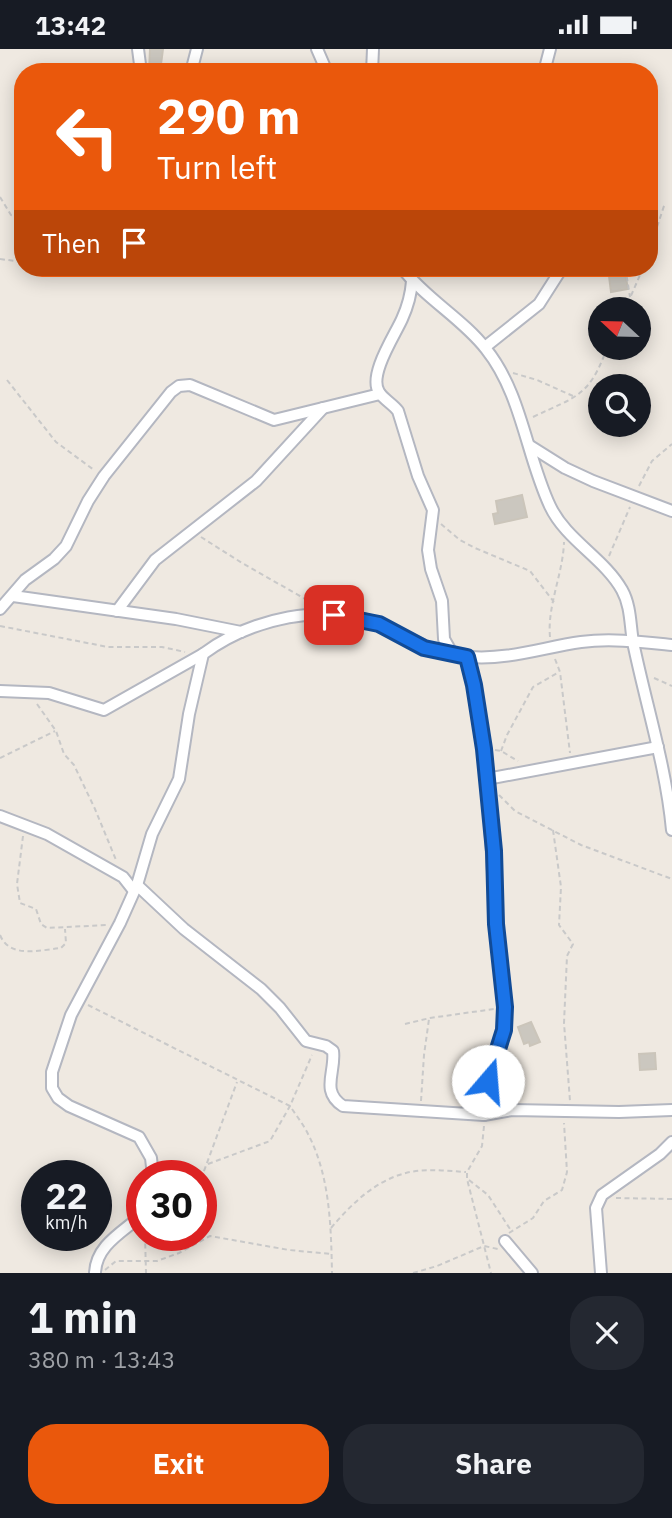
<!DOCTYPE html>
<html lang="en">
<head>
<meta charset="utf-8">
<style>
	:root { --surface:#171b24; --page:#242831; --text:#f1f3f6; --muted:#9ea1a6; --accent:#ea580c }
	body { margin:0; font-family:"IBM Plex Sans",sans-serif; background:var(--page); color:var(--text); height:100vh; display:flex; flex-direction:column; font-size:26px; white-space:nowrap }
	* { box-sizing:border-box; margin:0 }
	p { font-size:23px; color:var(--muted) }
	.icon { flex:none; width:38px; height:38px; fill:none; stroke:currentColor; stroke-width:2; stroke-linecap:round; stroke-linejoin:round }
	.map { position:relative; height:1224px; overflow:hidden }
	.panel { display:flex; flex-direction:column; background:var(--surface); flex:1 }
	.panel>* { flex:none }
	.guide { position:absolute; left:14px; top:14px; width:644px; height:214px; border-radius:28px; box-shadow:0 4px 18px #0003; background:#ea580c; color:#fff; overflow:hidden }
	.needle { width:46px; rotate:292deg }
	.fabs { position:absolute; left:588px; top:248px; display:grid; gap:14px }
	.fabs a { display:grid; place-items:center; width:63px; height:63px; border-radius:50%; background:var(--surface); box-shadow:0 4px 18px #0003; font-size:35px }
	.speed { position:absolute; left:21px; top:1111px; display:flex; gap:14px; font-size:35px; font-weight:700; text-align:center }
	.speed>* { display:grid; place-content:center; width:91px; height:91px; border-radius:50%; background:var(--surface); box-shadow:0 4px 18px #0003; line-height:1 }
	.speed small { font-size:18px; font-weight:400 }
	.speed .limit { border:10px solid #d22; background:#fff; color:#111 }
	.pin { position:absolute; display:grid; place-items:center; width:60px; height:60px; color:#fff; margin:-30px; border-radius:14px; box-shadow:0 4px 10px #0006 }
	.me { position:absolute; width:77px; margin:-38px; rotate:18deg; stroke-linejoin:round; filter:drop-shadow(0 0 5px #0008) }
	.turn { display:flex; align-items:center; gap:24px; height:147px; padding:0 28px; font-size:32px }
	.turn .icon { width:91px; height:91px; stroke-width:2.5 }
	.turn b { display:block; font-size:49px; line-height:60px }
	.then { display:flex; align-items:center; height:66px; padding:0 28px; background:#0003; gap:14px; font-size:26px }
	.round { display:grid; place-items:center; flex:none; width:74px; height:74px; border-radius:28px; background:var(--page) }
	.head { display:flex; align-items:center; justify-content:space-between; height:119px; padding:0 28px }
	h1 { font-size:42px; font-weight:700; line-height:52px }
	.primary-button { display:flex; gap:14px; margin-top:auto; padding:14px 28px }
	.primary-button a { flex:1; height:80px; border-radius:28px; background:var(--accent); color:#fff; font-size:28px; font-weight:700; line-height:80px; text-align:center }
	.primary-button a+a { background:var(--page); color:var(--text) }
	.status { display:flex; justify-content:space-between; align-items:center; height:49px; padding:0 35px; background:var(--surface); direction:ltr }
	.status svg { height:19px; fill:currentColor }
	.map>svg:first-child { display:block }
</style>
</head>
<body>
<div class="status"><b>13:42</b><svg viewBox="0 0 49 12"><path d="M0 12V9h3v3zM5 12V6h3v6zM10 12V3h3v9zM15 12V0h3v12zM26 1h20v11H26zM47 4h2v5h-2z"/></svg></div>
<div class="map">
<svg width="672" height="1224" viewBox="0 0 672 1224">
	<rect width="100%" height="100%" fill="#efe9e1"/>
	<g fill="#cbc7bf" stroke="#cbc5ba" stroke-width="2">
		<path d="M150,0h13l-3,23h-11z"/>
		<path d="M625,224l3,16 -17,3 -2,-16z"/>
		<path d="M522,446l5,22 -32,7 -2,-10 5,-1 -2,-12z"/>
		<path d="M531,973l9,20 -10,4 -1,-4 -5,2 -6,-17z"/>
		<path d="M655,1004l1,16 -16,1 -1,-16z"/>
	</g>
	<g fill="none" stroke-linecap="round" stroke-linejoin="round">
		<g stroke="#b4b7c1" stroke-width="14">
			<g id="minor">
				<path d="M138,0l3,23"/>
				<path d="M317,0l10,23"/>
				<path d="M191,23l6,-23"/>
				<path d="M372,23l1,-23"/>
				<path d="M544,23l6,-23"/>
				<path d="M402,219c24,31 61,51 84,81 36,45 40,106 64,157 16,34 54,52 72,84 9,16 8,35 11,52 13,63 33,124 39,188"/>
				<path d="M412,232c-1,14 -4,25 -10,38 -7,16 -34,56 -23,73 4,7 14,12 19,19l20,65 15,34 -5,40 3,19 11,32 2,38 9,16"/>
				<path d="M485,298l54,-43 23,-36"/>
				<path d="M530,397l35,22 28,13 79,30"/>
				<path d="M13,547l163,23 65,13"/>
				<path d="M0,560l25,-29 29,-21 12,-13 22,-45 16,-25 67,-84 8,-6 11,-1 84,35 106,-26"/>
				<path d="M117,562l38,-51 101,-79 67,-73"/>
				<path d="M467,608c22,87 23,176 29,264 3,35 12,70 8,106 -1,17 -10,35 -15,51 -3,12 -4,25 -5,37"/>
				<path d="M0,642l49,2 55,17 99,-56"/>
				<path d="M487,730l171,-32"/>
				<path d="M0,767l47,18 76,43 11,14"/>
				<path d="M137,836l47,44 77,60 19,19 26,33 20,5 7,5c3,21 -13,40 10,55l141,9 28,-5 107,2 53,-2"/>
				<path d="M153,1127l-2,-18 -12,-21 -70,-31 -11,-8 -6,-10v-16l19,-57 49,-92 17,-38 15,-51 27,-55 10,-65 14,-60c47,-35 122,-53 178,-29 32,14 51,30 89,32 39,3 74,-10 111,-15 30,-4 62,0 91,3"/>
				<path d="M505,1192l27,32"/>
				<path d="M95,1224c1,-28 28,-41 47,-58"/>
				<path d="M601,1224l-5,-65 6,-13 58,-41 12,-12"/>
			</g>
		</g>
		<g stroke="#c9c9c9" stroke-width="2" stroke-dasharray="5 3.5" stroke-linecap="butt">
			<path d="M0,148l11,18 12,2"/>
			<path d="M649,202l16,-48"/>
			<path d="M0,210l23,3"/>
			<path d="M614,219l12,4 4,25"/>
			<path d="M622,261l8,-12 13,-30"/>
			<path d="M513,324l24,7 36,16"/>
			<path d="M7,331l49,62 38,28"/>
			<path d="M533,368c44,-21 56,-20 74,-69"/>
			<path d="M639,437l13,-25 20,-17"/>
			<path d="M441,475l19,16 15,8 55,23 24,31"/>
			<path d="M201,488l41,26 72,41"/>
			<path d="M609,507l21,-49"/>
			<path d="M0,577l108,21h54l23,5"/>
			<path d="M550,588c-3,-31 13,-63 14,-95"/>
			<path d="M555,610l5,13 10,81"/>
			<path d="M654,629l18,8"/>
			<path d="M37,655l19,27 8,23 10,11 21,44 21,51"/>
			<path d="M495,701l6,1 17,10"/>
			<path d="M501,702l6,-16 26,-48 26,-15"/>
			<path d="M0,709l55,-27"/>
			<path d="M499,746l16,16 66,34 91,34"/>
			<path d="M553,781l8,57 -2,38 14,19 -6,12 -3,67 6,78"/>
			<path d="M23,787l-6,48 3,19 16,6 5,15 6,4 61,-3"/>
			<path d="M0,886c10,24 40,15 61,13l5,-5 -1,-14"/>
			<path d="M88,956l202,101c6,9 13,18 18,28 22,42 23,92 24,139"/>
			<path d="M405,975l25,-6 64,-9"/>
			<path d="M421,1052l3,-46 5,-36"/>
			<path d="M484,1077l-2,20 -15,26v7l24,94"/>
			<path d="M208,1115l62,-23 20,-35 22,-51"/>
			<path d="M201,1130l36,-97"/>
			<path d="M469,1131l19,15 22,34"/>
			<path d="M616,1149l56,1"/>
			<path d="M331,1179c23,-27 49,-52 85,-57 16,-2 34,0 50,1"/>
			<path d="M509,1184l24,-15 11,-17 18,-11 5,-18 -3,-49"/>
			<path d="M145,1186l1,38"/>
			<path d="M105,1221l11,-9h41l22,-8 31,-17 79,14 42,4"/>
			<path d="M413,1224l24,-7 47,-20 14,3"/>
		</g>
		<use href="#minor" stroke="#fff" stroke-width="10"/>
	</g>
	<g fill="none" stroke-linecap="round" stroke-linejoin="round">
		<g stroke="#114b97" stroke-width="18">
			<path id="route" d="M334,566l45,9 45,24 43,9 7,28 10,64 10,102 2,73 9,83 -1,23 -16,51"/>
		</g>
		<use href="#route" stroke="#1a73e8" stroke-width="12"/>
	</g>
</svg>
<div class="fabs">
<a><svg class="needle" viewBox="-14 -14 28 28"><path d="M0-13l5 13h-10z" fill="#e53935"/><path d="M0 13l5-13h-10z" fill="#9ea1a6"/></svg></a>
<a><svg class="icon" aria-label="search" viewBox="0 0 24 24"><circle cx="10" cy="10" r="6"/><path d="M15 15l6 6"/></svg></a>
</div>
<div class="speed"><div>22<small>km/h</small></div><div class="limit">30</div></div>
<div class="pin" style="left:334px;top:566px;background:#d93025"><svg class="icon" aria-label="arrive" viewBox="0 0 24 24"><path d="M6 21V4h12l-3 4 3 4H6"/></svg></div>
<svg class="me" style="left:488px;top:1032px" viewBox="-20 -20 40 40"><circle r="19" fill="#fff"/><path d="M0-13L10 11 0 6-10 11z" fill="#1a73e8"/></svg>
<div class="guide">
<div class="turn"><svg class="icon" aria-label="left" viewBox="0 0 24 24"><path d="M17 20v-9H6M10 6l-5 5 5 5"/></svg><div><b>290 m</b>Turn left</div></div>
<div class="then">Then<svg class="icon" aria-label="arrive" viewBox="0 0 24 24"><path d="M6 21V4h12l-3 4 3 4H6"/></svg></div>
</div>
</div>
<section class="panel">
<div class="head"><div><h1>1 min</h1><p>380 m · 13:43</p></div><a class="round"><svg class="icon" aria-label="close" viewBox="0 0 24 24"><path d="M6 6l12 12M18 6L6 18"/></svg></a></div>
<div class="primary-button"><a>Exit</a><a>Share</a></div>
</section>
</body>
</html>
